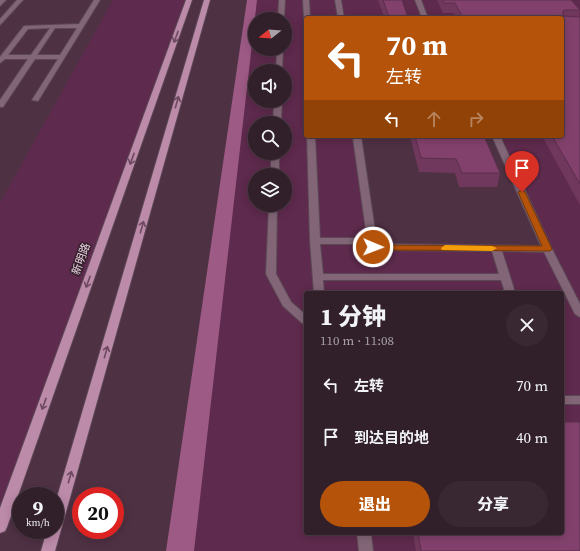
<!DOCTYPE html>
<html lang="zh">
<head>
<meta charset="utf-8">
<style>
	:root { --surface:#311f2a; --page:#392732; --text:#f1f3f6; --muted:#a8a2a8; --line:#4c3d47; --accent:#b45309 }
	body { margin:0; font-family:"Source Serif 4","Noto Sans SC",serif; background:var(--page); color:var(--text); height:100vh; display:flex; flex-direction:column; font-size:15px; white-space:nowrap }
	* { box-sizing:border-box; margin:0 }
	p { font-size:13px; color:var(--muted) }
	.icon { flex:none; width:22px; height:22px; fill:none; stroke:currentColor; stroke-width:2; stroke-linecap:round; stroke-linejoin:round }
	.map { position:relative; flex:1; overflow:hidden }
	.side { position:absolute; left:304px; top:291px; width:260px; height:244px; display:flex; flex-direction:column; background:var(--surface); border-radius:4px; box-shadow:0 2px 10px #0003,0 0 0 1px var(--line) }
	.side>* { flex:none }
	.guide { position:absolute; left:304px; top:16px; width:260px; height:122px; border-radius:4px; box-shadow:0 2px 10px #0003,0 0 0 1px var(--line); background:#b45309; color:#fff; overflow:hidden }
	.needle { width:26px; rotate:253deg }
	.controls { position:absolute; left:248px; top:12px; display:grid; gap:8px }
	.controls a { display:grid; place-items:center; width:44px; height:44px; border-radius:50%; background:var(--surface); box-shadow:0 2px 10px #0003,0 0 0 1px var(--line); font-size:20px }
	.speed { position:absolute; left:12px; top:487px; display:flex; gap:8px; font-size:20px; font-weight:700; text-align:center }
	.speed>* { display:grid; place-content:center; width:52px; height:52px; border-radius:50%; background:var(--surface); box-shadow:0 2px 10px #0003,0 0 0 1px var(--line); line-height:1 }
	.speed small { font-size:10px; font-weight:400 }
	.speed .limit { border:6px solid #d22; background:#fff; color:#111 }
	.pin { position:absolute; display:grid; place-items:center; width:34px; height:34px; color:#fff; margin:-41px -17px; border-radius:50% 50% 50% 0; rotate:-45deg; box-shadow:0 0 4px #0007 }
	.pin .icon { rotate:45deg }
	.me { position:absolute; width:44px; margin:-22px; rotate:91deg; stroke-linejoin:round; filter:drop-shadow(0 0 3px #0008) }
	.turn { display:flex; align-items:center; gap:14px; height:84px; padding:0 16px; font-size:18px }
	.turn .icon { width:52px; height:52px; stroke-width:2.5 }
	.turn b { display:block; font-size:28px; line-height:34px }
	.lanes { display:flex; align-items:center; height:38px; padding:0 16px; background:#0003; justify-content:center; gap:20px; direction:ltr }
	.lanes .off { opacity:.35 }
	.round { display:grid; place-items:center; flex:none; width:42px; height:42px; border-radius:21px; background:var(--page) }
	.head { display:flex; align-items:center; justify-content:space-between; height:68px; padding:0 16px }
	h1 { font-size:24px; font-weight:800; line-height:30px }
	.cta { display:flex; gap:8px; margin-top:auto; padding:8px 16px }
	.cta a { flex:1; height:46px; border-radius:24px; background:var(--accent); color:#fff; font-size:16px; font-weight:800; line-height:46px; text-align:center }
	.cta a+a { background:var(--page); color:var(--text) }
	ul { padding:0; list-style:none }
	li { display:flex; align-items:center; gap:12px; height:52px; padding:0 16px }
	li div { flex:1 }
	li b { display:block; font-size:15px }
	li em { font-style:normal }
	.map>svg:first-child { display:block }
</style>
</head>
<body>
<div class="map">
<svg width="580" height="551" viewBox="0 0 580 551">
	<rect width="100%" height="100%" fill="#412938"/>
	<path fill="#4f3144" fill-rule="evenodd" d="M0,0h580v551h-580zM306,18h256v118h-256zM255,19h30v30h-30zM255,71h30v30h-30zM255,123h30v30h-30zM255,175h30v30h-30zM306,293h256v240h-256zM21,496h34v34h-34zM81,496h34v34h-34z"/>
	<g fill="#5e2a4d" fill-rule="evenodd">
		<path d="M113,0h74l-187,523v-320z"/>
		<path d="M252,0h328v551h-400zM306,18h256v118h-66l51,113 -174,-2 -16,-111h-51zM255,19h30v30h-30zM255,71h30v30h-30zM255,123h30v30h-30zM255,175h30v30h-30zM306,293h256v240h-256z"/>
	</g>
	<g fill="none" stroke-linecap="round" stroke-linejoin="round">
		<path fill="#9d5a85" fill-rule="evenodd" d="M247,0h10l-63,551h-28z"/>
		<g stroke="#5c4855" stroke-width="2">
			<g id="lane">
				<path d="M0,0h6l-6,6z"/>
				<path d="M17,0h6l-23,25v-6z"/>
				<path d="M94,0h6l-62,101 -6,-1 26,-41h-23l-32,48h-3v-7l28,-41h-23l-5,4v-6l24,-31 55,-2zM50,28l-19,27h-23l20,-26zM55,28h22l-17,27h-23z"/>
				<path d="M279,0h6l-1,19h-6z"/>
				<path d="M303,0h6l1,18h-4v1l-2,-1z"/>
				<path d="M335,0h6l3,18h-6z"/>
				<path d="M415,0h6l7,18h-6z"/>
				<path d="M277,49h6l-1,22h-6z"/>
				<path d="M274,101h8l-1,22h-8z"/>
				<path d="M307,136h8l5,102h47l-14,-100h-11l-4,-2h23l16,108 164,2 -49,-110h8l52,113 28,55v13l-5,-3 -31,-62 -42,-1 12,38 -2,4h-10l2,-4 -3,-9h-178l1,13h-10l-4,-52zM320,244h48l2,5 3,1 119,1 7,23h-176z"/>
				<rect x="271" y="153" width="8" height="22"/>
				<path d="M269,205h8l-1,69 15,28 15,13v9l-4,-1 -19,-17 -17,-32z"/>
				<rect x="562" y="396" width="18" height="8"/>
				<path d="M357,533h14l2,18h-14z"/>
			</g>
		</g>
		<g stroke="#5c4855" stroke-width="2">
			<g id="primary">
				<path d="M186,0h6l-185,527 -2,4 -5,2v-25z"/>
				<path d="M204,0h6l-155,551h-14l6,-21h8v-26z"/>
			</g>
		</g>
		<use href="#lane" fill="#826677" fill-rule="evenodd"/>
		<use href="#primary" fill="#bd8baa" fill-rule="evenodd"/>
	</g>
	<g fill="#70385d">
		<path d="M378,0h24l6,18 -24,-1z"/>
		<path d="M437,0h134l9,10 -1,6 1,1v188l-38,-69h20v-118h-106l-2,-5h-11z"/>
		<path d="M410,136h74l16,37 -3,14h-38l-4,-14 -36,-1z"/>
		<path d="M413,533h149l18,18h-164z"/>
	</g>
	<g fill="#82416c" stroke="#5b2e4c">
		<path d="M383,0h19l6,18h-47v-1h28z"/>
		<path d="M443,0h128l9,10h-16l-1,1v5l17,1v167l-28,-48h10v-118h-99l-8,-15h-11z"/>
		<path d="M415,136h69l16,37h-38l-6,-14 -35,-1z"/>
		<path d="M562,422h18v129h-159l-3,-18h144z"/>
	</g>
	<defs><path id="oneway-shaft" d="M-6 0H5M1.5-3L5.5 0L1.5 3" fill="none" stroke-width="1.6" stroke-linecap="round" stroke-linejoin="round"/></defs>
	<g stroke="#6d4a60">
		<use href="#oneway-shaft" transform="translate(176 37) rotate(110)"/>
		<use href="#oneway-shaft" transform="translate(177 102) rotate(-74)"/>
		<use href="#oneway-shaft" transform="translate(132 159) rotate(110)"/>
		<use href="#oneway-shaft" transform="translate(142 227) rotate(-74)"/>
		<use href="#oneway-shaft" transform="translate(88 282) rotate(110)"/>
		<use href="#oneway-shaft" transform="translate(106 352) rotate(-74)"/>
		<use href="#oneway-shaft" transform="translate(44 404) rotate(110)"/>
		<use href="#oneway-shaft" transform="translate(70 477) rotate(-74)"/>
	</g>
	<path fill="#b45309" stroke="#753606" d="M522,190l3,2 27,57 -2,2 -177,-1 -5,-3 5,-2 169,1 -24,-54z"/>
	<path fill="#f59e0b" d="M445,245l47,1 5,2 -5,3 -50,-1 -1,-2z"/>
	<g text-anchor="middle" dominant-baseline="central" stroke-width="3" stroke-linejoin="round" paint-order="stroke">
		<g font-size="11" fill="#e4d4dd" stroke="#371f2e">
			<text transform="translate(81 259) rotate(-70)">新明路</text>
		</g>
	</g>
</svg>
<div class="controls">
<a><svg class="needle" viewBox="-14 -14 28 28"><path d="M0-13l5 13h-10z" fill="#e53935"/><path d="M0 13l5-13h-10z" fill="#a8a2a8"/></svg></a>
<a><svg class="icon" aria-label="sound" viewBox="0 0 24 24"><path d="M4 9h4l5-4v14l-5-4H4zM17 9q2 3 0 6"/></svg></a>
<a><svg class="icon" aria-label="search" viewBox="0 0 24 24"><circle cx="10" cy="10" r="6"/><path d="M15 15l6 6"/></svg></a>
<a><svg class="icon" aria-label="layers" viewBox="0 0 24 24"><path d="M12 4l9 5-9 5-9-5zM3 14l9 5 9-5"/></svg></a>
</div>
<div class="speed"><div>9<small>km/h</small></div><div class="limit">20</div></div>
<div class="pin" style="left:522px;top:192px;background:#d93025"><svg class="icon" aria-label="arrive" viewBox="0 0 24 24"><path d="M6 21V4h12l-3 4 3 4H6"/></svg></div>
<svg class="me" style="left:373px;top:247px" viewBox="-20 -20 40 40"><circle r="17" fill="#b45309" stroke="#fff" stroke-width="3"/><path d="M0-11L8 9 0 5-8 9z" fill="#fff"/></svg>
<div class="guide">
<div class="turn"><svg class="icon" aria-label="left" viewBox="0 0 24 24"><path d="M17 20v-9H6M10 6l-5 5 5 5"/></svg><div><b>70 m</b>左转</div></div>
<div class="lanes"><svg class="icon" aria-label="left" viewBox="0 0 24 24"><path d="M17 20v-9H6M10 6l-5 5 5 5"/></svg><svg class="icon off" aria-label="ahead" viewBox="0 0 24 24"><path d="M12 20V5M6 11l6-6 6 6"/></svg><svg class="icon off" aria-label="right" viewBox="0 0 24 24"><path d="M7 20v-9h11M14 6l5 5-5 5"/></svg></div>
</div>
<section class="side">
<div class="head"><div><h1>1 分钟</h1><p>110 m · 11:08</p></div><a class="round"><svg class="icon" aria-label="close" viewBox="0 0 24 24"><path d="M6 6l12 12M18 6L6 18"/></svg></a></div>
<ul>
<li><svg class="icon" aria-label="left" viewBox="0 0 24 24"><path d="M17 20v-9H6M10 6l-5 5 5 5"/></svg><div><b>左转</b></div><em>70 m</em></li>
<li><svg class="icon" aria-label="arrive" viewBox="0 0 24 24"><path d="M6 21V4h12l-3 4 3 4H6"/></svg><div><b>到达目的地</b></div><em>40 m</em></li>
</ul>
<div class="cta"><a>退出</a><a>分享</a></div>
</section>
</div>
</body>
</html>
